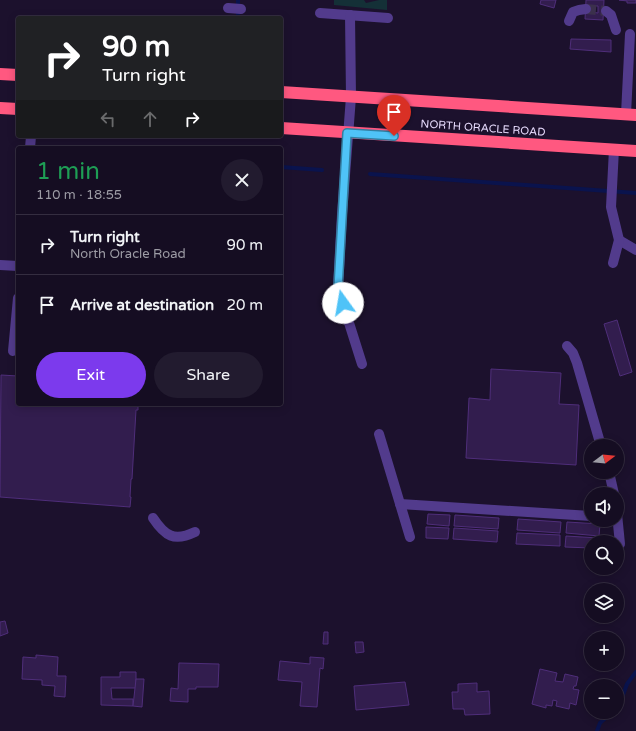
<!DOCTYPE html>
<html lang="en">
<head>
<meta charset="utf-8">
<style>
	:root { --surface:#150d22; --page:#221b2f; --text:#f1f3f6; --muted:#9d9ca5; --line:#342d40; --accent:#7c3aed }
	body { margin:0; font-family:"Varela Round",sans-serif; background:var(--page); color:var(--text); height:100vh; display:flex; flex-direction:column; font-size:15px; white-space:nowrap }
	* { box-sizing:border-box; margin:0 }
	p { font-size:13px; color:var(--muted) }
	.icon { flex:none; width:22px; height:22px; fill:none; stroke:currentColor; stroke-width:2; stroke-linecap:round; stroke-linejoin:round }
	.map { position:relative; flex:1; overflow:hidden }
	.side { position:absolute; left:16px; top:146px; width:267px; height:260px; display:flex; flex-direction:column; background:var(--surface); border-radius:4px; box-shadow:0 2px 10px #0003,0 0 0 1px var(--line) }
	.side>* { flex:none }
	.hud { position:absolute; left:16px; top:16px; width:267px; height:122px; border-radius:4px; box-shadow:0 2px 10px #0003,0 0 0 1px var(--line); background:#202124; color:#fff; overflow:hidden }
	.needle { width:26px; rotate:74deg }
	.controls { position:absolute; left:584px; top:439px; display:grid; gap:8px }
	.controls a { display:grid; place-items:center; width:40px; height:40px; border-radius:50%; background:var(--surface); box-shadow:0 2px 10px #0003,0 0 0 1px var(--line); font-size:20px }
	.pin { position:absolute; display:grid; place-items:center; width:34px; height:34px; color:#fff; margin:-41px -17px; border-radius:50% 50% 50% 0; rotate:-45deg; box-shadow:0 0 4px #0007 }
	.pin .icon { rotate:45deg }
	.me { position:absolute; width:44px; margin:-22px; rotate:347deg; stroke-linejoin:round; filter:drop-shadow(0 0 3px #0008) }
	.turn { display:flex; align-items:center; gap:14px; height:84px; padding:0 20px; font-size:18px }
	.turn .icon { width:52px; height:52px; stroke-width:2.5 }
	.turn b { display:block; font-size:28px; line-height:34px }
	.lanes { display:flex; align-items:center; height:38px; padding:0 20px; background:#0003; justify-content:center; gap:20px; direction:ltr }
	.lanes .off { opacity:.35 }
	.round { display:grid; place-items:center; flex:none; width:42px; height:42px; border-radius:21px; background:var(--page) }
	.overview { display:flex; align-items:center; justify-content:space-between; height:68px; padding:0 20px }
	h1 { font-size:24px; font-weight:600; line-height:30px; color:#1e9e55 }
	.cta { display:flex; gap:8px; margin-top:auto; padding:8px 20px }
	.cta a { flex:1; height:46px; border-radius:24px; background:var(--accent); color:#fff; font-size:16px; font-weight:600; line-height:46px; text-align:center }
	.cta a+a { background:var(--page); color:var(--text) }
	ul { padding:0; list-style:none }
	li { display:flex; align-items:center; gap:12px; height:60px; padding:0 20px; border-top:1px solid var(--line) }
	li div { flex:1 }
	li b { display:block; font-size:15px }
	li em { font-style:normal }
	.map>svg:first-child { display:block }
</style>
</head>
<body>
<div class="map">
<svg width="636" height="731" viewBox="0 0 636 731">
	<rect width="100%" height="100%" fill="#1c112d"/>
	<path fill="#143037" d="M334,0h30l2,3 13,-3h8v10l-53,-5z"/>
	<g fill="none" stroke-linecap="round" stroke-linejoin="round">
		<g stroke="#0a134d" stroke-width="4">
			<path d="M238,0v18"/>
			<path d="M281,167l41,3"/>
			<path d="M370,174l266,19"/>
			<path d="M617,708l2,-2 8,-22 9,-12"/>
			<path d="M597,731l3,-8 12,-11"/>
		</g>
	</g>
	<g fill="#321d4e" stroke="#4f2e7a" fill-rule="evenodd">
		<path d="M541,0h15l-2,8 -14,-4z"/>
		<path d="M586,0h18l-1,20 -18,-1zM591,6h7v7l-7,-1z"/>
		<path d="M619,0h17v3h-9v-2z"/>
		<path d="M571,39l40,1v12l-41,-3z"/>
		<path d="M617,320l15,52 -12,4 -16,-52z"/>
		<path d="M491,369l70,4 -2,31 20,1 -3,60 -110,-7 3,-60 21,2z"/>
		<path d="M1,375l17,1v28h120v6h-2l-4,69h-1l-1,18h1l-1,10 -130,-10z"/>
		<path d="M428,514l22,1 -1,11 -22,-2z"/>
		<path d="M455,515l44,3 -1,11 -44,-3z"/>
		<path d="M518,519l43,3 -1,11 -43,-3z"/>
		<path d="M567,522l33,2 -1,12 -33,-3z"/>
		<path d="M426,527l23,1 -1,11 -22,-1z"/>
		<path d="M454,528l44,3 -1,11 -44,-3z"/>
		<path d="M517,533l43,2v11l-44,-2z"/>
		<path d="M566,536l33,2v4h-8v6l-26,-1z"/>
		<path d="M5,621l3,12 -8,3v-14z"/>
		<path d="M324,632h4v12h-5z"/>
		<path d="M355,642h8l1,10 -8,1z"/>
		<path d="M36,655l22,2 -1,19h9l-1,21 -11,-1 1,-10 -13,-1v-5l-20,-1 1,-22 13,1z"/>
		<path d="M310,657l14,1 -1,11 -3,-1 -3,39 -17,-1 2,-24 -24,-2 2,-19 30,3z"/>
		<path d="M179,663l40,1 -1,23h-22v2h-8v13l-18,-1 1,-13 7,1z"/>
		<path d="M540,669l17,4 -2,8 8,1 2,-8 13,3 -2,9h-2l-1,3 6,1 -3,15 -6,-2 -1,6 -13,-3 1,-5 -4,-1 -1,6 -6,-1v3l-14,-4z"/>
		<path d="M120,672h16v16h-25l1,11h21v7l-32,-1v-28h19z"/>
		<path d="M136,679h8l-2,28 -9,-1z"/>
		<path d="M405,682l4,23 -53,5 -2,-24z"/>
		<path d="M477,683v9l12,-1 1,23 -25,1 -1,-6h-11l-1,-17h6v-8z"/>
	</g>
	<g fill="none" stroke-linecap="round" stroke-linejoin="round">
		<path stroke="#3b304c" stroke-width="10" stroke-dasharray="10 5" stroke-linecap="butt" d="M586,9l20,2"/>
		<g stroke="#523b8c" stroke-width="10">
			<path d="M228,8l13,1"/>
			<path d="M606,11l5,4 5,15"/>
			<path d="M320,13l68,5"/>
			<path d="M350,15l1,82 -9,117 -4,74 24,76"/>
			<path d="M569,21l4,-9 6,-2 7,-1"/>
			<path d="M626,114l4,-80"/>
			<path d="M30,148l1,-12"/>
			<path d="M619,240l17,10"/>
			<path d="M613,263l6,-23 -8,-33 3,-58"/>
			<path d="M0,265l18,1"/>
			<path d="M567,346l6,7 4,10 24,83"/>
			<path d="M13,351l5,-53"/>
			<path d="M379,434l31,103"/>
			<path d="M609,472l5,22"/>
			<path d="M400,504l191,12"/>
			<path d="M617,514l3,30"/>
			<path d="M153,518c12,18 21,24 42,14"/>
		</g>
		<g stroke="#ff5880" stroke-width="12">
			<path d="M0,74l18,1"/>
			<path d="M281,92l355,23"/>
			<path d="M0,108l18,1"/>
			<path d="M281,128l355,23"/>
		</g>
	</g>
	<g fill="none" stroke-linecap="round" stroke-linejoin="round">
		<g stroke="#337fa1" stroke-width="10">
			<path id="route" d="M343,303l-5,-15 9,-155 47,3"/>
		</g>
		<use href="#route" stroke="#4fc3f7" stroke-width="7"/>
	</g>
	<g text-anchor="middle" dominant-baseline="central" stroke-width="4" stroke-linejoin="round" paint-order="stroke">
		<g font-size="11" fill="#e9ddff" stroke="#1c112d">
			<text transform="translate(483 128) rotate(4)">NORTH ORACLE ROAD</text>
		</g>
	</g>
</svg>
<div class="controls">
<a><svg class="needle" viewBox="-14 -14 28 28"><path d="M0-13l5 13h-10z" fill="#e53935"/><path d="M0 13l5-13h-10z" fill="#9d9ca5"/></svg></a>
<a><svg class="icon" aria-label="sound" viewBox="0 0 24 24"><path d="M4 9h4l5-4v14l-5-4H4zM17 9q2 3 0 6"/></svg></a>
<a><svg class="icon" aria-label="search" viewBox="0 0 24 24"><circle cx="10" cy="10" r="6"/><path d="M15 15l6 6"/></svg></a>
<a><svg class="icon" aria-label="layers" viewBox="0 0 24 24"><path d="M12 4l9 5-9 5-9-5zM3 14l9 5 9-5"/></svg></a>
<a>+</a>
<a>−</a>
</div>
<div class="pin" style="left:394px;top:136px;background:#d93025"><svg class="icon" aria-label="arrive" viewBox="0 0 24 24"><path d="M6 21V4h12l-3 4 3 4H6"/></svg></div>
<svg class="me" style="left:343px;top:303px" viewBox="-20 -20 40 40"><circle r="19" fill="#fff"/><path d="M0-13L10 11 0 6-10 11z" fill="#4fc3f7"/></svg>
<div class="hud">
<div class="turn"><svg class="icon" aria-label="right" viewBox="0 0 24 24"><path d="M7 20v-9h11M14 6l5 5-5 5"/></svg><div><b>90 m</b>Turn right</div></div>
<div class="lanes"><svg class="icon off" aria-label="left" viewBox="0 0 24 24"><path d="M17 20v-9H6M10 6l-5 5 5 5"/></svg><svg class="icon off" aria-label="ahead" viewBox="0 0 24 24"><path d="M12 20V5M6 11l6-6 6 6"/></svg><svg class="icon" aria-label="right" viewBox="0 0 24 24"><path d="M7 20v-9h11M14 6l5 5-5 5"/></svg></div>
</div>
<section class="side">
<div class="overview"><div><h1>1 min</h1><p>110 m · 18:55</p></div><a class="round"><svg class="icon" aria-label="close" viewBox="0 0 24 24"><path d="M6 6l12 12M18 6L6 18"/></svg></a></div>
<ul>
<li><svg class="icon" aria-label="right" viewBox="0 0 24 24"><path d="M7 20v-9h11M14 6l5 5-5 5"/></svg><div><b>Turn right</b><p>North Oracle Road</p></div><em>90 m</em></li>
<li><svg class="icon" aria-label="arrive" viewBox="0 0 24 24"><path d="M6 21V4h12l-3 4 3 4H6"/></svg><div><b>Arrive at destination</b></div><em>20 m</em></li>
</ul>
<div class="cta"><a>Exit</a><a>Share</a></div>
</section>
</div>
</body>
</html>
